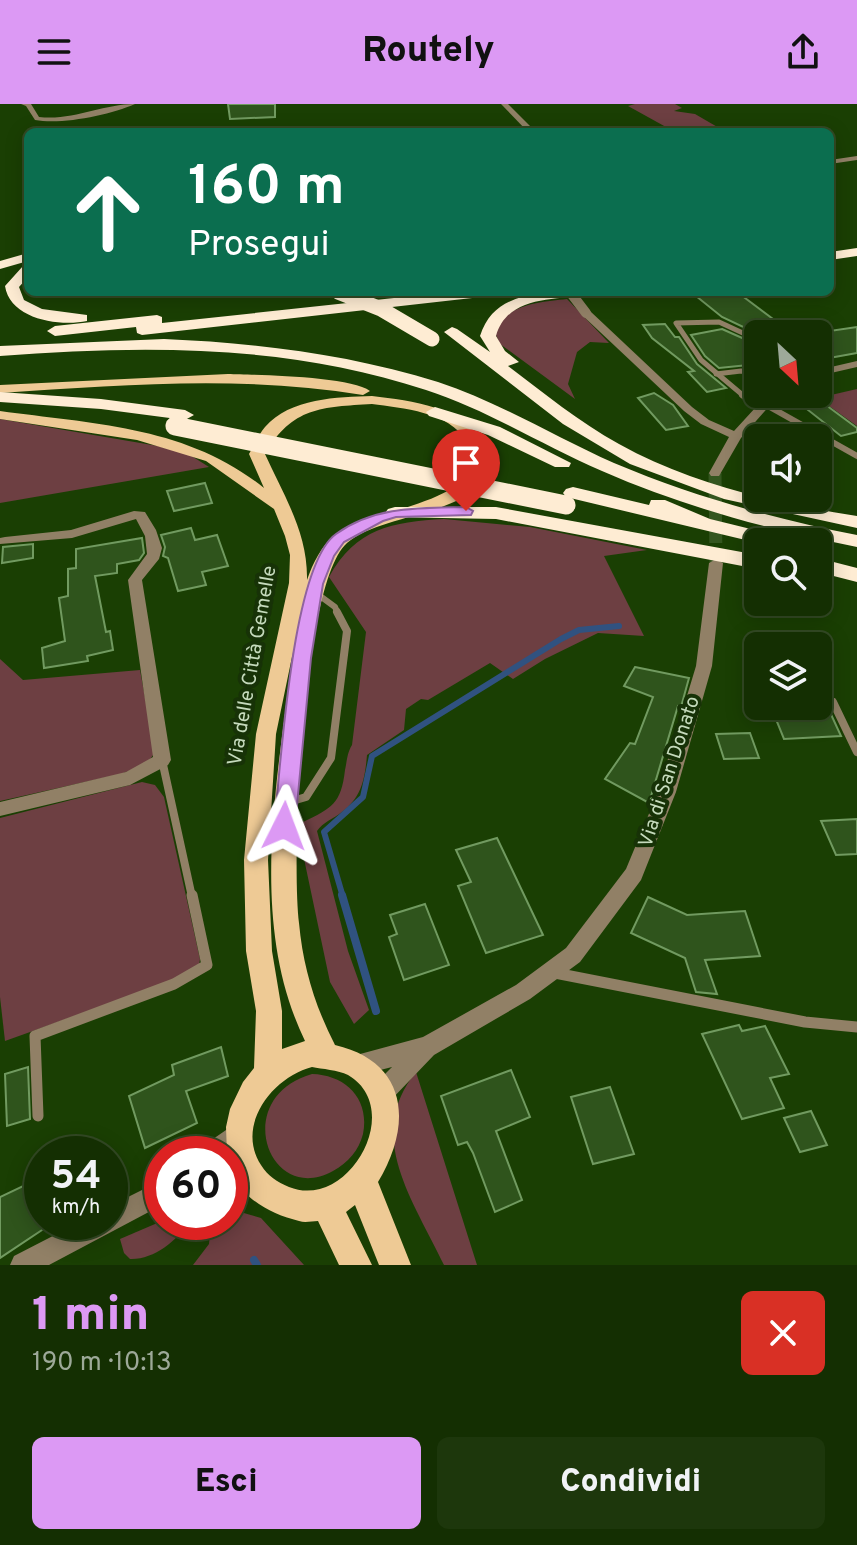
<!DOCTYPE html>
<html lang="it">
<head>
<meta charset="utf-8">
<style>
	:root { --surface:#142f02; --page:#1d370c; --text:#f1f3f6; --muted:#9da999; --line:#334a24; --accent:#dc99f4 }
	body { margin:0; font-family:Overpass,sans-serif; background:var(--page); color:var(--text); height:100vh; display:flex; flex-direction:column; font-size:30px; white-space:nowrap }
	* { box-sizing:border-box; margin:0 }
	p { font-size:26px; color:var(--muted) }
	.icon { flex:none; width:44px; height:44px; fill:none; stroke:currentColor; stroke-width:2; stroke-linecap:round; stroke-linejoin:round }
	.map { position:relative; height:1161px; overflow:hidden }
	.sheet { display:flex; flex-direction:column; background:var(--surface); flex:1 }
	.sheet>* { flex:none }
	.banner { position:absolute; left:24px; top:24px; width:810px; height:168px; border-radius:12px; box-shadow:0 4px 20px #0003,0 0 0 2px var(--line); background:#0b6e4f; color:#fff; overflow:hidden }
	.needle { width:52px; rotate:154deg }
	.fabs { position:absolute; left:744px; top:216px; display:grid; gap:16px }
	.fabs a { display:grid; place-items:center; width:88px; height:88px; border-radius:12px; background:var(--surface); box-shadow:0 4px 20px #0003,0 0 0 2px var(--line); font-size:40px }
	.speed { position:absolute; left:24px; top:1032px; display:flex; gap:16px; font-size:40px; font-weight:700; text-align:center }
	.speed>* { display:grid; place-content:center; width:104px; height:104px; border-radius:50%; background:var(--surface); box-shadow:0 4px 20px #0003,0 0 0 2px var(--line); line-height:1 }
	.speed small { font-size:20px; font-weight:400 }
	.speed .limit { border:12px solid #d22; background:#fff; color:#111 }
	.pin { position:absolute; display:grid; place-items:center; width:68px; height:68px; color:#fff; margin:-82px -34px; border-radius:50% 50% 50% 0; rotate:-45deg; box-shadow:0 0 8px #0007 }
	.pin .icon { rotate:45deg }
	.me { position:absolute; width:88px; margin:-44px; rotate:3deg; stroke-linejoin:round; filter:drop-shadow(0 0 6px #0008) }
	.turn { display:flex; align-items:center; gap:28px; height:168px; padding:0 32px; font-size:36px }
	.turn .icon { width:104px; height:104px; stroke-width:2.5 }
	.turn b { display:block; font-size:56px; line-height:68px }
	.round { display:grid; place-items:center; flex:none; width:84px; height:84px; border-radius:12px; background:var(--page) }
	.overview { display:flex; align-items:center; justify-content:space-between; height:136px; padding:0 32px }
	h1 { font-size:48px; font-weight:800; line-height:60px; color:var(--accent) }
	.cta { display:flex; gap:16px; margin-top:auto; padding:16px 32px }
	.cta a { flex:1; height:92px; border-radius:12px; background:var(--accent); color:#111; font-size:32px; font-weight:800; line-height:92px; text-align:center }
	.cta a+a { background:var(--page); color:var(--text) }
	header { display:flex; justify-content:space-between; align-items:center; height:104px; padding:0 32px; background:var(--accent); color:#111; font-size:36px; font-weight:800 }
	.map>svg:first-child { display:block }
</style>
</head>
<body>
<header><svg class="icon" aria-label="menu" viewBox="0 0 24 24"><path d="M4 6h16M4 12h16M4 18h16"/></svg>Routely<svg class="icon" aria-label="share" viewBox="0 0 24 24"><path d="M12 15V3M7 8l5-5 5 5M5 13v7h14v-7"/></svg></header>
<div class="map">
<svg width="857" height="1161" viewBox="0 0 857 1161">
	<rect width="100%" height="100%" fill="#1a3f03"/>
	<g fill="#6d3f42">
		<path d="M635,0h40l7,4 -8,3 21,3 31,18h-51l-47,-26z"/>
		<path d="M567,195l42,44 -19,-1 -13,10 -9,32 7,15 -75,-55 -5,-11c9,-29 45,-31 72,-34z"/>
		<path d="M857,285v37l-39,-28z"/>
		<path d="M0,315l158,27 32,9 19,12 -209,36z"/>
		<path d="M444,415l86,8 117,23 -43,6 40,80 -46,-3 -53,26 -32,20 -23,-16 -62,37 -7,-1 -15,10 -2,21 -37,25c-2,23 -5,42 -25,57 -9,7 -19,10 -25,19l31,120 21,59 -15,14 -24,-42 -31,-147 4,-13c29,-14 38,-18 42,-52 2,-9 2,-17 7,-25l14,-113 -37,-55c27,-49 63,-55 115,-58z"/>
		<path d="M0,555l23,21 117,-10 15,82 -8,12 -26,10 -121,27z"/>
		<path d="M142,678l13,3 9,12 36,162 -1,6 -10,10 -184,66 -5,-44v-179z"/>
		<path d="M416,968l61,193h-33c-30,-64 -80,-129 -28,-193z"/>
		<path d="M312,970c34,1 58,25 51,60 -4,16 -15,29 -30,37 -65,36 -103,-74 -21,-97z"/>
		<path d="M230,1105l31,9 43,47h-111l16,-21 2,-22h19z"/>
		<path d="M162,1117l27,1c-12,19 -36,38 -59,37l-6,-6 -4,-14z"/>
	</g>
	<g fill="none" stroke-linecap="round" stroke-linejoin="round">
		<path stroke="#305280" stroke-width="6" d="M343,793l-19,-65 39,-35 9,-41 189,-117 18,-9 40,-4"/>
		<g stroke="#305280" stroke-width="8">
			<path d="M342,791l34,116"/>
			<path d="M254,1156l3,5"/>
		</g>
	</g>
	<g fill="#2f541c" stroke="#719a60" stroke-width="2">
		<path d="M228,0h47v13l-45,2z"/>
		<path d="M691,188l50,3 52,39h-35l-36,-17z"/>
		<path d="M818,218l12,9 27,-4v26l-39,7z"/>
		<path d="M665,220l10,13h4l18,27 29,24 -19,4 -19,-20 6,-1 -42,-33 -9,-13z"/>
		<path d="M722,225l36,16v19l-39,4 -14,-12 -14,-21z"/>
		<path d="M654,289l19,12 15,21 -22,4 -28,-32z"/>
		<path d="M811,290l46,34v4l-16,4 -52,-41z"/>
		<path d="M205,379l7,20 -38,8 -7,-20z"/>
		<path d="M191,424l4,12 22,-5 11,31 -26,6 4,13 -28,6 -10,-33 -5,-2 2,-9 -4,-12z"/>
		<path d="M142,434l2,15 -5,7 -22,4v9l-22,3 11,56 4,-1 3,19 -26,6 1,5 -44,7 -2,-20 23,-7 -6,-43 9,-2v-27l8,-1v-19z"/>
		<path d="M33,440v14l-31,5 1,-16z"/>
		<path d="M635,563l54,11 -8,29 -3,-1 -29,97 -44,-24 25,-36 5,1 18,-47 -29,-11z"/>
		<path d="M829,606l12,26 -57,3 -11,-27z"/>
		<path d="M750,629l9,25 -35,1 -8,-25z"/>
		<path d="M857,715v35l-21,1 -15,-34z"/>
		<path d="M497,734l46,97 -57,18 -28,-67 13,-4 -15,-32z"/>
		<path d="M648,793l39,18 58,-4 15,45 -55,4 12,34 -21,-2 -11,-34 -54,-25z"/>
		<path d="M425,800l24,61 -45,15 -15,-43 8,-3 -7,-19z"/>
		<path d="M739,921l3,6 23,-5 24,48 -19,4 14,30 -42,11 -40,-85z"/>
		<path d="M221,943l7,29 -42,15 11,32 -52,25 -16,-52 45,-21 -2,-10z"/>
		<path d="M28,963l2,52 -23,7 -2,-52z"/>
		<path d="M511,966l19,47 -34,14 26,69 -27,12 -22,-59 -6,-11 -9,3 -17,-49z"/>
		<path d="M610,983l24,67 -41,10 -22,-67z"/>
		<path d="M811,1007l16,34 -27,7 -16,-34z"/>
		<path d="M42,1073v53l-42,28v-61z"/>
	</g>
	<g fill="none" stroke-linecap="round" stroke-linejoin="round">
		<path stroke="#34561f" stroke-width="13" stroke-dasharray="13 6" stroke-linecap="butt" d="M715,369l1,90"/>
		<g stroke="#918066" stroke-width="5">
			<path d="M716,270l25,-3 17,4"/>
			<path d="M745,293l-44,-37 -25,-37 43,-1 39,18"/>
		</g>
		<g stroke="#918066" stroke-width="6">
			<path d="M742,291l17,12"/>
			<path d="M763,299l94,53"/>
			<path d="M316,489l19,14 3,7"/>
		</g>
		<g stroke="#918066" stroke-width="8">
			<path d="M833,598l24,50"/>
			<path d="M162,656l30,137"/>
			<path d="M289,698l17,-5 25,-39 16,-127 -10,-19"/>
		</g>
		<g stroke="#918066" stroke-width="11">
			<path d="M555,869l250,49 52,5"/>
			<path d="M38,1012l-3,-80 139,-52 33,-19 -15,-70"/>
		</g>
		<g fill="#918066" fill-rule="evenodd">
			<path d="M21,0h10l8,13c34,4 63,-13 96,-13 -25,11 -73,21 -100,16l-9,-14z"/>
			<path d="M501,0h7l28,28h-8z"/>
			<path d="M857,52v4l-27,4v-4z"/>
			<path d="M582,207h8l102,96 17,13 25,11 34,-37h12l-39,44 -22,38h-8l-2,-3 20,-36 -28,-13 -17,-13 -102,-96z"/>
			<path d="M857,257v6l-39,9v-6z"/>
			<path d="M134,407l11,1 11,18 6,18 -3,11 -17,21 29,180 -3,5 -38,20 -130,31v-14l126,-30 27,-15 -25,-177 19,-26 -2,-18 -9,-17 -64,19 -72,6v-6l5,-1 66,-7z"/>
			<path d="M716,455l7,4 -11,103 -36,126 -35,88 -61,82 -50,37 -96,56 -45,47 -8,3 -8,-3 -3,-8 3,-8 19,-19 -35,9 -8,-3 -3,-8 3,-8 74,-20 93,-52 50,-37 60,-79 32,-77 38,-126 13,-103z"/>
			<path d="M239,1017l8,4 4,8c-10,23 -30,21 -52,21l4,-8z"/>
			<path d="M162,1076v25l-113,60h-39l4,-9 66,-34h30v-16z"/>
		</g>
		<g fill="#eeca95" fill-rule="evenodd">
			<path d="M228,270c28,1 122,2 142,17l-7,4c-121,-20 -241,-10 -363,-2v-8z"/>
			<path d="M372,292c41,5 90,10 112,49 4,9 6,20 2,29 -16,41 -106,40 -139,69 -45,40 -56,315 -48,380 4,44 16,83 36,122 73,17 78,79 43,137l33,83h-32l-24,-60 -9,7 26,53h-33l-21,-44c-6,0 -13,2 -19,0 -34,-8 -69,-29 -69,-67h-3l-1,-27 4,-18 13,-27 11,-14 2,-57 -10,-60 -2,-91 12,-126 33,-151 1,-28 -5,-19 -11,-27 -68,-48 -69,-21 -137,-21v-8c94,13 187,15 264,77l-15,-34c5,-9 10,-20 16,-27 25,-29 73,-30 107,-31zM372,300c30,4 78,8 94,37 34,61 -97,67 -130,93 -15,12 -23,29 -29,46 1,-47 -23,-84 -42,-126 27,-47 57,-47 107,-50zM293,548c-15,127 -46,269 12,389l-23,8v-38l-10,-60 -4,-91 8,-126zM312,963c10,2 26,3 36,8 58,34 0,136 -59,112 -12,-5 -21,-11 -28,-22 -26,-40 12,-88 51,-98z"/>
		</g>
		<g fill="#feecd3" fill-rule="evenodd">
			<path d="M857,144v8l-27,4v-8z"/>
			<path d="M28,149v8l-28,8v-8z"/>
			<path d="M28,161v12l-9,10 5,13 18,9 45,6v6c-28,6 -77,-2 -82,-35l18,-20z"/>
			<path d="M450,188h47l-7,4 -348,39 -5,-2 -1,-6 -81,9 -8,-5 8,-5 102,-11 5,2v6z"/>
			<path d="M542,188h54l-7,4c-34,3 -82,0 -93,40l9,15 14,11 -11,4c36,27 71,56 111,78 74,41 156,59 238,72v12l-133,-29 -94,-35 -67,-40 -119,-92 8,-5 5,2 33,23 -10,-16c10,-31 32,-38 62,-44z"/>
			<path d="M164,235c93,4 184,15 274,43 61,20 117,55 176,81 78,33 160,56 243,72v12c-87,-17 -173,-40 -255,-76 -59,-25 -114,-61 -176,-81 -138,-46 -283,-45 -426,-34v-10z"/>
			<path d="M0,288l101,7 84,11 9,5 -9,5 -84,-11 -101,-7z"/>
			<path d="M435,303l65,20 71,36 -2,4h-14l-67,-32 -59,-19 -3,-4z"/>
			<path d="M573,383l76,18 2,-5h14l45,19 78,19 3,4 -33,1 -192,-46 -3,-4 3,-4z"/>
			<path d="M395,403h101l262,48v14l-262,-50 -108,-2 -3,-4 3,-4z"/>
			<path d="M818,454l39,10v14l-39,-10z"/>
		</g>
		<path stroke="#918066" stroke-width="10" d="M570,188l16,21"/>
		<path stroke="#feecd3" stroke-width="15" d="M338,188l43,17 51,30"/>
		<path stroke="#feecd3" stroke-width="19" d="M175,322l391,79"/>
	</g>
	<path fill="#dc99f4" stroke="#8f639f" stroke-width="2" d="M466,403l7,4 -2,4 -75,2 -13,4 -39,21 -10,14 -11,28 -12,74 -16,168 -3,6 -8,2 -7,-2 -3,-6c7,-58 17,-260 62,-292 39,-28 83,-26 130,-27z"/>
	<g text-anchor="middle" dominant-baseline="central" stroke-width="8" stroke-linejoin="round" paint-order="stroke">
		<g font-size="20" fill="#c5dabc" stroke="#173207">
			<text transform="translate(253 562) rotate(-80)">Via delle Città Gemelle</text>
			<text transform="translate(670 668) rotate(-72)">Via di San Donato</text>
		</g>
	</g>
</svg>
<div class="fabs">
<a><svg class="needle" viewBox="-14 -14 28 28"><path d="M0-13l5 13h-10z" fill="#e53935"/><path d="M0 13l5-13h-10z" fill="#9da999"/></svg></a>
<a><svg class="icon" aria-label="sound" viewBox="0 0 24 24"><path d="M4 9h4l5-4v14l-5-4H4zM17 9q2 3 0 6"/></svg></a>
<a><svg class="icon" aria-label="search" viewBox="0 0 24 24"><circle cx="10" cy="10" r="6"/><path d="M15 15l6 6"/></svg></a>
<a><svg class="icon" aria-label="layers" viewBox="0 0 24 24"><path d="M12 4l9 5-9 5-9-5zM3 14l9 5 9-5"/></svg></a>
</div>
<div class="speed"><div>54<small>km/h</small></div><div class="limit">60</div></div>
<div class="pin" style="left:466px;top:407px;background:#d93025"><svg class="icon" aria-label="arrive" viewBox="0 0 24 24"><path d="M6 21V4h12l-3 4 3 4H6"/></svg></div>
<svg class="me" style="left:284px;top:722px" viewBox="-20 -20 40 40"><path d="M0-17L14 15 0 8-14 15z" fill="#dc99f4" stroke="#fff" stroke-width="4"/></svg>
<div class="banner">
<div class="turn"><svg class="icon" aria-label="ahead" viewBox="0 0 24 24"><path d="M12 20V5M6 11l6-6 6 6"/></svg><div><b>160 m</b>Prosegui</div></div>
</div>
</div>
<section class="sheet">
<div class="overview"><div><h1>1 min</h1><p>190 m · 10:13</p></div><a class="round" style="background:#d93025;color:#fff"><svg class="icon" aria-label="close" viewBox="0 0 24 24"><path d="M6 6l12 12M18 6L6 18"/></svg></a></div>
<div class="cta"><a>Esci</a><a>Condividi</a></div>
</section>
</body>
</html>
